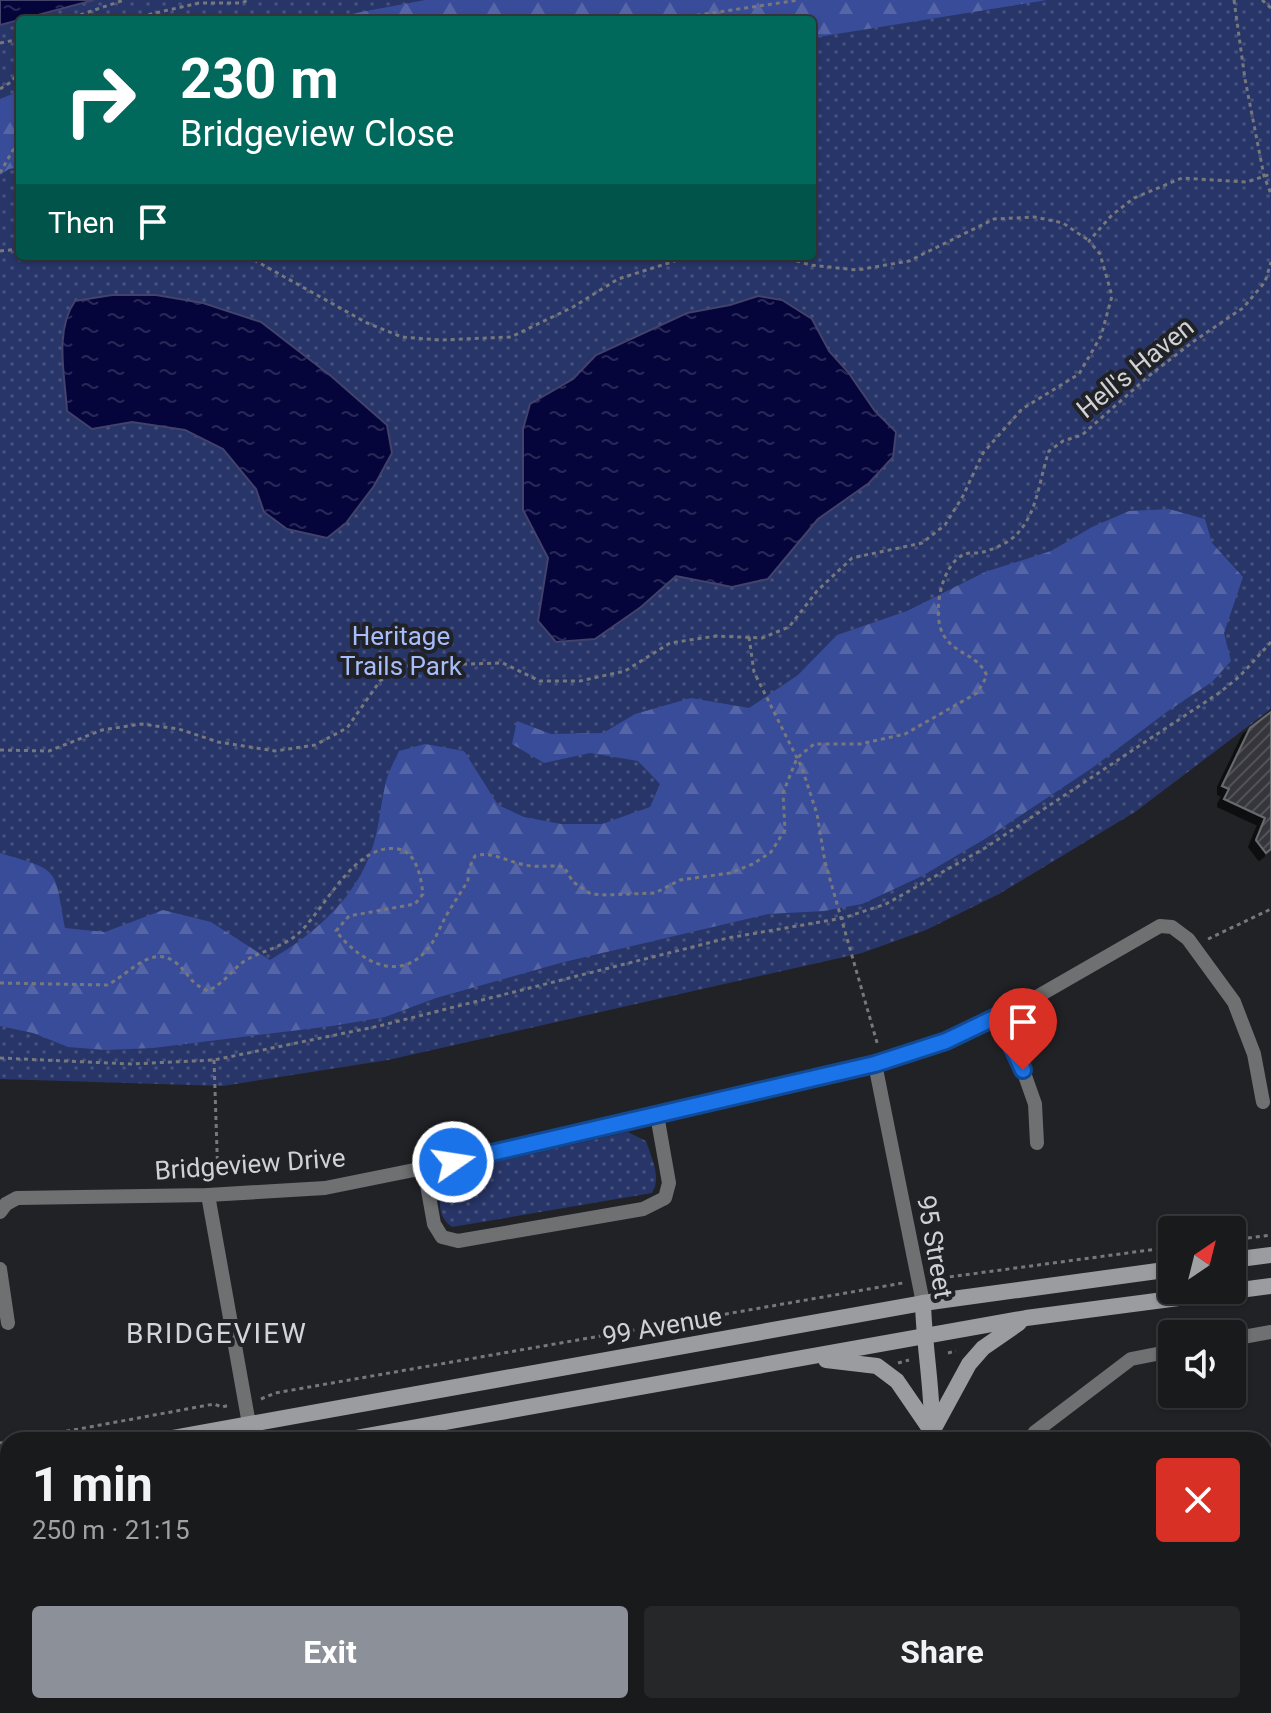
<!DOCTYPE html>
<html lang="en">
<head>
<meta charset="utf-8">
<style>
	:root { --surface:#191a1c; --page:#262729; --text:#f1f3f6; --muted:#9fa1a3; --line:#37383b; --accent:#8c9099 }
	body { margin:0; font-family:Roboto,sans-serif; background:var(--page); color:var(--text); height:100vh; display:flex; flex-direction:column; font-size:30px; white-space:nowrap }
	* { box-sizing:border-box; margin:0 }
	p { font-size:26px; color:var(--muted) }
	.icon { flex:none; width:44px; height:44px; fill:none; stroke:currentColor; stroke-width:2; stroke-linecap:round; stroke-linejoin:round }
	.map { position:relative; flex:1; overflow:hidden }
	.drawer { position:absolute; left:0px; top:1432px; width:1272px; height:282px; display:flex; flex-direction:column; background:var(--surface); border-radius:24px 24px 0 0; box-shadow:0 2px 6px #0004,0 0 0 2px var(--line) }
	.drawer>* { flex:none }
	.hud { position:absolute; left:16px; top:16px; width:800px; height:244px; border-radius:8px; box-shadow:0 2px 6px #0004,0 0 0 2px var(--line); background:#00695c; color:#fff; overflow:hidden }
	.needle { width:52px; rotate:35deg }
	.controls { position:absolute; left:1158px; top:1216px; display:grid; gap:16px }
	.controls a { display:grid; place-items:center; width:88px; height:88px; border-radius:8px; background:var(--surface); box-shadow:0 2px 6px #0004,0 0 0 2px var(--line); font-size:40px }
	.pin { position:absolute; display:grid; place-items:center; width:68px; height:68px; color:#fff; margin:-82px -34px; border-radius:50% 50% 50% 0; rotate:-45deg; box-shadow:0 0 8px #0007 }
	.pin .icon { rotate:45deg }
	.me { position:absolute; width:88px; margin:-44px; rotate:77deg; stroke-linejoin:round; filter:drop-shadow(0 0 6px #0008) }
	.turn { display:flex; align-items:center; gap:28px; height:168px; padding:0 32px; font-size:36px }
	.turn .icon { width:104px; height:104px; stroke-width:2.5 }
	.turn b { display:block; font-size:56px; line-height:68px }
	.then { display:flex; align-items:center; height:76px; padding:0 32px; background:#0003; gap:16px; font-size:30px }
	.round { display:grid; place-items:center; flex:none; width:84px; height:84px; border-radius:8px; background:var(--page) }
	.overview { display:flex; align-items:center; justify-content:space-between; height:136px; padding:0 32px }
	h1 { font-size:48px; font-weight:700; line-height:60px }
	.primary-button { display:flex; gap:16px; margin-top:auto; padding:16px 32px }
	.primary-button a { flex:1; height:92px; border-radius:8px; background:var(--accent); color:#fff; font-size:32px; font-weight:700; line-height:92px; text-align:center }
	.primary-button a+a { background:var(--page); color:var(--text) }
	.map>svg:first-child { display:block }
</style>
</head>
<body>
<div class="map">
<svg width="1271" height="1713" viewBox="0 0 1271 1713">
	<defs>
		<pattern id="grass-dots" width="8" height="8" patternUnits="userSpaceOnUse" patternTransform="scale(2)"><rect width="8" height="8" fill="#283568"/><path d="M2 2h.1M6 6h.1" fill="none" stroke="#46517d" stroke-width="1.8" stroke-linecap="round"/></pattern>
		<pattern id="forest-firs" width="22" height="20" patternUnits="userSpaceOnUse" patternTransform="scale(2)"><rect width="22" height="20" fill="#394c99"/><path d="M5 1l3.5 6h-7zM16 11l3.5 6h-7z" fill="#5565a6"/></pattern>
		<pattern id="water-ripples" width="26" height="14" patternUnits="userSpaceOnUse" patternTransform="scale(2)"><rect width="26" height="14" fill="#05053c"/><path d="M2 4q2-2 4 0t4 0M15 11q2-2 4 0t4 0" fill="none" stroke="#282857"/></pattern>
		<pattern id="building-hatch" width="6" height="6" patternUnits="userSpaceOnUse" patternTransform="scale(2)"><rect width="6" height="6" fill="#35363b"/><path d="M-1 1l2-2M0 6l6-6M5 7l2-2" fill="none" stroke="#515256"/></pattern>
		<filter id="shadow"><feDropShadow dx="-7" dy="7" stdDeviation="0" flood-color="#0009"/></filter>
	</defs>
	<rect width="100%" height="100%" fill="#212226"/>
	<g fill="url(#grass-dots)" fill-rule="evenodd">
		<path d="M94,0h1177v709l-136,103 -136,82 -73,36 -64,23 -474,107 -165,26 -223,-7v-1054zM20,20h792v236h-792z"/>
		<path d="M628,1132l18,9c5,16 16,36 6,52l-200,34c-21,-14 -12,-46 8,-57z"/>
		<path d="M434,1706h271l-5,7h-264z"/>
	</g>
	<g fill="url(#forest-firs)">
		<path d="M425,0h622l-235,38v-18h-493z"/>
		<path d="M20,91v76l-11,2 -9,6v-76z"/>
		<path d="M1169,509l36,10 7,24 31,34 -19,56 7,28 -19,21 -44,29 -76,57 -104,69 -66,39 -60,28 -38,7 -56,3 -204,48 -128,36 -51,19 -53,9 -179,22 -47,2 -38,-3 -35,-14 -33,-7v-173c61,18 54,14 65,75l40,4 58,-22 48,12 59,38c48,-28 93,-68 106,-125 4,-16 5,-33 9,-49 2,-12 9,-24 14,-35l26,-7 39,7 34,54 26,12 37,7h41l48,-17 10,-23 -22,-23 -48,-8 -46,10 -32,-19 5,-23 34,13 52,-1 32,-19 56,-16 58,10 49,-33 39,-40 70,-24 78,-39 66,-21 41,-24 37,-16z"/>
	</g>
	<g fill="url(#water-ripples)" stroke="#42426a" stroke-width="2">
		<path d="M0,0h94l-94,25z"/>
		<path d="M112,295h44l47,8 58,19 70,54 56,49 5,28 -18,33 -28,37 -19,15 -40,-9 -23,-17 -8,-23 -33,-40 -38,-19 -53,-8 -40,7 -25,-18c-2,-35 -13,-80 8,-110z"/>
		<path d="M758,296l24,4 30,19 17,32 19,21 27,39 21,21 -3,25 -24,26 -51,36 -50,60 -36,8 -56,-11 -35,31 -46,32 -39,3 -18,-21 10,-63 -25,-48v-81l7,-25 43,-25 23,-24 91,-42 43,-8z"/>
	</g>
	<path fill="url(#building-hatch)" stroke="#686a6f" stroke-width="2" filter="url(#shadow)" d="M1271,712v137l-5,4 -10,-13 9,-22 -41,-19 5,-10 -7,-3 28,-58z"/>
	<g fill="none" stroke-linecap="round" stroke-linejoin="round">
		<g stroke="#77787b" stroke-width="3" stroke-dasharray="4 4" stroke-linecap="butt">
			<path d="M1234,0l11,79 19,97 7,18"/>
			<path d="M1262,0l9,8"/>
			<path d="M65,20l59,-20"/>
			<path d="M125,20l74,-17h43l6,-3"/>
			<path d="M665,20l134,-20"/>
			<path d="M0,43l20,-4"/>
			<path d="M0,89l11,-7 9,-11"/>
			<path d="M0,173l13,-23 7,-5"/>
			<path d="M0,251l20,-2"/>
			<path d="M247,256l120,67 35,14 38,3 71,-3 62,-30 45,-28 73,-23"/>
			<path d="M781,256l29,9 47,5 52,-9 85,-42 41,-2 28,6 25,17"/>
			<path d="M749,637l5,35 48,96 15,46 8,48 53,184"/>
			<path d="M0,750l49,1 53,-21 39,-6 38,5 39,13 57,9 40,-6 32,-17 33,-47 25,-15 98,-3 37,18h40l45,-10 45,-28 46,-7 46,2 27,-11 28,-36 35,-33 70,-15 23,-18 18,-29 20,-43 39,-44 57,-35 22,-38 11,-40 -12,-42 -11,-13 23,-26 22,-17 48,-20 65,4 24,-8"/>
			<path d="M1208,939l63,-30"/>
			<path d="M0,983l107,2c20,-9 44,-41 68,-23 14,11 14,21 33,29 18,-9 24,-22 38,-31 18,-10 38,-13 54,-28 27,-26 55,-90 98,-83 19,3 23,29 25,45l-8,10 -66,12 -13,15c24,31 65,54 94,15 6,-8 10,-19 15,-28 7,-13 16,-25 23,-38l1,-12 6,-12c18,-6 38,9 57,10 11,1 20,-1 32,1l9,15 18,12 16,1 48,-2 25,-13 50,-7 23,-9 18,-12 14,-22 -2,-37 14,-35 17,-14h46l45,-10 72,-41 10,-17c-9,-22 -31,-21 -43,-40 -13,-20 -3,-73 21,-82 6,-2 13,0 18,-2 11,-3 25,-9 33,-17 22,-22 23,-56 33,-84l14,-10 19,-6 68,-60 44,-34 49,-33 22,-26 6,-20"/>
			<path d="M0,1058l131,6 83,-4 165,-34 349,-88 115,-20 43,-14 99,-56 234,-155 21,-17 31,-34"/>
			<path d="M214,1060l4,120"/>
			<path d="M1232,1240l39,-5"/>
			<path d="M934,1279l238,-32"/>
			<path d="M948,1353l8,-2"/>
			<path d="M898,1363l11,-3"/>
			<path d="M261,1399l14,-6 628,-110"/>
			<path d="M19,1440l195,-36 8,3 8,-2"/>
			<path d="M0,1443l8,-1"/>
		</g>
		<g stroke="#6f7072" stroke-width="7">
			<path d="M1264,1462l7,-1"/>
			<path d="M0,1528l8,-1"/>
			<path d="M991,1713l5,-7"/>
		</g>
		<g stroke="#6f7072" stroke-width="14">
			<path d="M998,1016l25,54 12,34 2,39"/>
			<path d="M875,1064l48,239"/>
			<path d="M424,1168l10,56 8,13 16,4 185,-32 22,-11 4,-15 -12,-68"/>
			<path d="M208,1195l41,229"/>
			<path d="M0,1212l6,-8 11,-6 191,-3 117,-7 99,-20 451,-104 71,-23 87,-42 127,-73 12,1 16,12 46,63 20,52 9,48"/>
			<path d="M0,1269l8,54"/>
			<path d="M1232,1339l39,-7"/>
			<path d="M1030,1440l5,-8 96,-73 41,-8"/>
			<path d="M201,1706l2,7"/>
			<path d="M1035,1706l9,7"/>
			<path d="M840,1713l4,-7"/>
		</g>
		<g stroke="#9b9ca0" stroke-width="16">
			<path d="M1232,1260l39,-5"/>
			<path d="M923,1303c1,42 9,82 9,124"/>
			<path d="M826,1360l51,6 20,15 35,51"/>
			<path d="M932,1432l37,-68 14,-16 36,-25"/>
			<path d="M161,1440l762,-137 249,-34"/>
			<path d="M344,1440l682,-122 245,-32"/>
			<path d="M0,1469l8,-2"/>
			<path d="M0,1501l8,-2"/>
			<path d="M771,1713l5,-7"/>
		</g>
	</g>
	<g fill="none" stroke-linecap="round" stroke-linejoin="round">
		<g stroke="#114b97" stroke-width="20">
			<path id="route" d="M453,1162l422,-98 71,-23 52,-25 25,54"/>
		</g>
		<use href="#route" stroke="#1a73e8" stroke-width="14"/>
	</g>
	<g text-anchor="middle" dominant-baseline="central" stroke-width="8" stroke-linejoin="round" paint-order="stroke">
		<g font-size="26" fill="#d0d1d4" stroke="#212226">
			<text transform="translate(1135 368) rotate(-39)">Hell's Haven</text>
			<text transform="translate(250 1164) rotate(-4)">Bridgeview Drive</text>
			<text transform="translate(935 1247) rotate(80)">95 Street</text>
			<text transform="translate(662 1326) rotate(-10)">99 Avenue</text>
		</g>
		<g font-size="26" fill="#a7bcfc" stroke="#212226">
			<text x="401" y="636">Heritage<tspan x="401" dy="30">Trails Park</tspan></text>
		</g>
		<g font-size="28" letter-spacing="2" fill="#d2d4da" stroke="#212226">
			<text x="217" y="1333">BRIDGEVIEW</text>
		</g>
	</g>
</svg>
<div class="controls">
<a><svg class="needle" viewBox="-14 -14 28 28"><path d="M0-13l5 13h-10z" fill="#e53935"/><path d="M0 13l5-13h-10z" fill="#9fa1a3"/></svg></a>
<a><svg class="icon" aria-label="sound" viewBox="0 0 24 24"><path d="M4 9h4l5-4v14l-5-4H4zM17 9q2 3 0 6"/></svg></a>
</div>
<div class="pin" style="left:1023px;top:1070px;background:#d93025"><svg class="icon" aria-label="arrive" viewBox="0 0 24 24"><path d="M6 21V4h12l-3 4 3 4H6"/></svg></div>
<svg class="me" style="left:453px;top:1162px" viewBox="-20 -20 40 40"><circle r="17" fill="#1a73e8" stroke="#fff" stroke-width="3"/><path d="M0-11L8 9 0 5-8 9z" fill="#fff"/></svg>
<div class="hud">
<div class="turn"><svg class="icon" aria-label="right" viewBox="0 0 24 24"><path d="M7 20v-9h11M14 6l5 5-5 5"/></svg><div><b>230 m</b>Bridgeview Close</div></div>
<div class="then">Then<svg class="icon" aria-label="arrive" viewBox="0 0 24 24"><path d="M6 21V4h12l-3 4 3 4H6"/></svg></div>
</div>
<section class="drawer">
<div class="overview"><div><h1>1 min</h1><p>250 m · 21:15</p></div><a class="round" style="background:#d93025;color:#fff"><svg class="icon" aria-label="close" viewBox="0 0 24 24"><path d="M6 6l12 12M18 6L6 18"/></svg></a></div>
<div class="primary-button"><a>Exit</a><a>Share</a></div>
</section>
</div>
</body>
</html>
